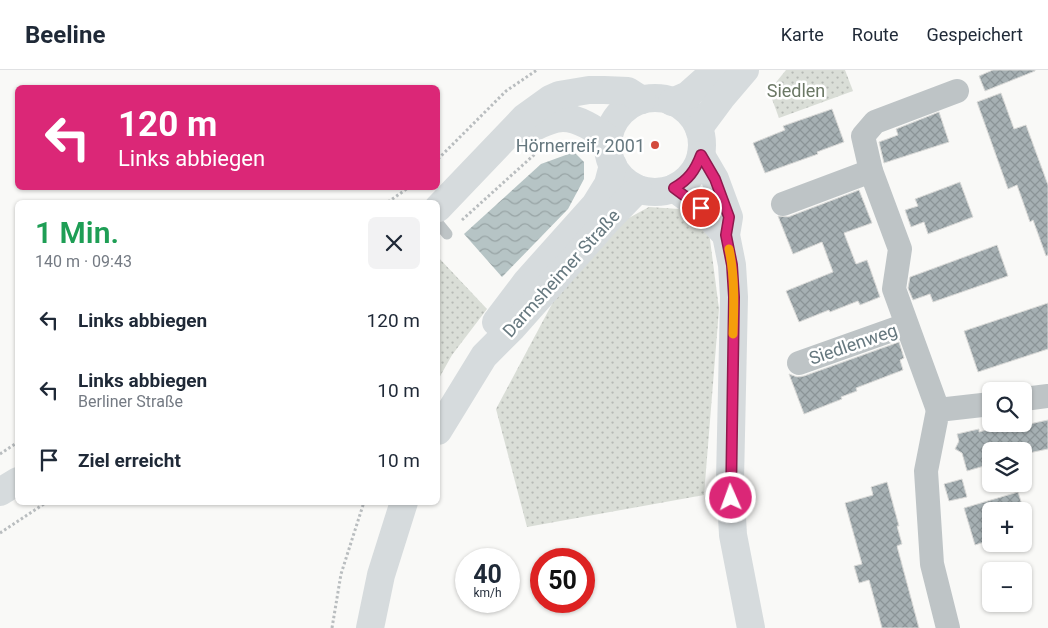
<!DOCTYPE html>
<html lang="de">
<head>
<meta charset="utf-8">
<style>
	:root { --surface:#fff; --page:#f2f2f3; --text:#1f2937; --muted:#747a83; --line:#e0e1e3 }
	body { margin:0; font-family:Roboto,sans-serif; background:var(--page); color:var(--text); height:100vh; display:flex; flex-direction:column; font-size:19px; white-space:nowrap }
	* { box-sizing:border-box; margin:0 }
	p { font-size:16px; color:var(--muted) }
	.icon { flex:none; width:28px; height:28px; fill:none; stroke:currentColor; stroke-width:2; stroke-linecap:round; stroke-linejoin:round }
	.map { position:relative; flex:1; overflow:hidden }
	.details { position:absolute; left:15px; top:130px; width:425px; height:305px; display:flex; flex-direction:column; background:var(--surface); border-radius:8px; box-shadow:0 1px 4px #0004 }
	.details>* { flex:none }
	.hud { position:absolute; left:15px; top:15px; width:425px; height:105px; border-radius:8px; box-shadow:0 1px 4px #0004; background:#db2777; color:#fff; overflow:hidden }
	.controls { position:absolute; left:982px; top:312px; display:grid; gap:10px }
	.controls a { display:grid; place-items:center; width:50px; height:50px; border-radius:8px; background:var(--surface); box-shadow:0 1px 4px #0004; font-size:25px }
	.speed { position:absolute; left:455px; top:478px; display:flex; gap:10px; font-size:25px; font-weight:700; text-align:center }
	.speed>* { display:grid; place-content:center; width:65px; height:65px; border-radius:50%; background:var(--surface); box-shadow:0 1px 4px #0004; line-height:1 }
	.speed small { font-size:12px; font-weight:400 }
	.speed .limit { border:8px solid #d22; background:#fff; color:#111 }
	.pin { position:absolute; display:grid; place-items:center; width:42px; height:42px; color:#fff; margin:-21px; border:2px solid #fff; border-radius:50%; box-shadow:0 1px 5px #0007 }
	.me { position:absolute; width:55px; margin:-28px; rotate:358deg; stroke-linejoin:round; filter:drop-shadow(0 0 4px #0008) }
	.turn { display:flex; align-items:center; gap:18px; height:105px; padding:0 20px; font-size:22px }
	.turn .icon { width:65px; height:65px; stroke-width:2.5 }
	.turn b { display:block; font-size:35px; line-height:42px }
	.round { display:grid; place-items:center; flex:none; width:52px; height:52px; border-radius:8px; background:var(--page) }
	.head { display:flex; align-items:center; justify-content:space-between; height:85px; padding:0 20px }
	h1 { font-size:30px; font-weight:600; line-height:38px; color:#1e9e55 }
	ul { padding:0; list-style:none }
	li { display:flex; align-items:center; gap:15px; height:70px; padding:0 20px }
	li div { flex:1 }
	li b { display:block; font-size:19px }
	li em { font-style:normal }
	header { display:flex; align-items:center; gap:30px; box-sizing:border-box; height:70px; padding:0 25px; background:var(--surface); border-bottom:1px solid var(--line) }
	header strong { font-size:24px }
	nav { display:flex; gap:28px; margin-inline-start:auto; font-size:18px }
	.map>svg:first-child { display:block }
</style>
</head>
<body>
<header>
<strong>Beeline</strong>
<nav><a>Karte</a><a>Route</a><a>Gespeichert</a></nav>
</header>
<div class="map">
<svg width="1048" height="558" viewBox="0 0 1048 558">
	<defs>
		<pattern id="grass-dots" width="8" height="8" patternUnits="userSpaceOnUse" patternTransform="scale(1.25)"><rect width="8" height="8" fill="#daded7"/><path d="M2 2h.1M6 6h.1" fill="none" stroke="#b5b9b4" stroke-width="1.8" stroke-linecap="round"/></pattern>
		<pattern id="water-waves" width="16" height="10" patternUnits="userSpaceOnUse" patternTransform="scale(1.25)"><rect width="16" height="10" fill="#b6c4c5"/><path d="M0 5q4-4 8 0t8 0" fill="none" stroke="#98a4a5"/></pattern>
		<pattern id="building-cross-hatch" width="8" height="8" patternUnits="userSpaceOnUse" patternTransform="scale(1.25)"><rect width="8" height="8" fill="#a6b0b3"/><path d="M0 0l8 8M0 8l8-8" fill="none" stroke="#8b9497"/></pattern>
	</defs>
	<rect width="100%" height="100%" fill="#f9f9f7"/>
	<g fill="url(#grass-dots)">
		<path d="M786,0h59l8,21 -74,27 -10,-27z"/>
		<path d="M649,137l30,2 30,23 10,77 -15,186 -177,32 -31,-118 64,-120 65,-69z"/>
		<path d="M438,187l49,52 -35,46 -14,25z"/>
	</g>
	<path fill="url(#water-waves)" d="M574,82l10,10v17l-16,30 -66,68 -38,-43 77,-70z"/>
	<g fill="url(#building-cross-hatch)" stroke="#dbdbd9">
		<path d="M993,0h42v1l-50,20 -6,-15z"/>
		<path d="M1001,23l13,36 12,-4 22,60v70l-2,1 -13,-36 -3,2 -13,-37 -9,4 -31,-87z"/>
		<path d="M832,39l12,33 -27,10 1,2 -53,19 -12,-30 32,-13 -2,-4z"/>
		<path d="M939,42l10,30 -65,21 -5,-21 19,-7 -2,-6z"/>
		<path d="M960,112l13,35 -45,17 -4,-12 -13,5 -6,-17 13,-4 -3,-7z"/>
		<path d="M859,120l13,33 -28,10 12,31 11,-4 13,37 -20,8 -2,-4 -28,11 -1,-2 -30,12 -13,-31 47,-19 -11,-30 -29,12 -15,-38 10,1z"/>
		<path d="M997,175l11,31 -75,26 -3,-8 -17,6 -5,-12 2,-11z"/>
		<path d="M1048,233v46l-70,23 -14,-41z"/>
		<path d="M899,272l5,16 -4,2 3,10 -47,18 1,3 -16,6 1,2 -38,15 -15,-40 8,3 7,-1z"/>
		<path d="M1048,350v29l-24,5v-3h-33v13l-24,7 -5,-18 -7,-4 4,-8 -2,-7 22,-5v3l21,-6 1,4z"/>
		<path d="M962,409l5,18 -18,4 -5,-17z"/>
		<path d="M887,412l12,44h-2l5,18 -5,2 22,82h-37l-13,-48 -10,3 -5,-17 8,-2 -17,-61 28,-8 -2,-8z"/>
		<path d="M1018,422l6,19h-33v29l-16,5 -11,-37z"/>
	</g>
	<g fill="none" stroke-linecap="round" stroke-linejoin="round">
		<g stroke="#b9bdbf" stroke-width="3" stroke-dasharray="2.5 2.5" stroke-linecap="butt">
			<path d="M438,89l68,-68 31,-21"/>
			<path d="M388,132l20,-14"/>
			<path d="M462,150l73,-66"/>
			<path d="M0,384l18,-12"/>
			<path d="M0,463l47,-31"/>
			<path d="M332,558l9,-54 23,-72"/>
		</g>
		<path stroke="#bec4c6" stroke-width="11" d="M438,153l9,11"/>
		<g stroke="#bec4c6" stroke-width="24">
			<path d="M783,134l88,-33"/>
			<path d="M799,293l107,-38"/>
			<path d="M1024,329l24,-3"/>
			<path d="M938,340l-44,-121 6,-40 -29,-78 -8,-35 12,-14 82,-31"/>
			<path d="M948,558l-16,-64 -6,-93 12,-61 53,-6"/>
		</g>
		<g stroke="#d6dbdd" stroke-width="28">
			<circle cx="655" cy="75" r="47"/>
			<path d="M672,32l16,-7 28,-25"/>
			<path d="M699,58l23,-31 23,-27"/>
			<path d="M519,64c13,-5 30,-16 44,-16 16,0 33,12 46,21"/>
			<path d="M701,85l14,24 14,38 -3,18 6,30 2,32 -4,183 3,55 18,93"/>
			<path d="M674,118l27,20 25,27"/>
			<path d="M438,138l87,-91 25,-18 9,-4 30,-5h15l24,1 14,9"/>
			<path d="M496,252l31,-41 68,-76 13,-21 5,-19"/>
			<path d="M438,361l46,-75 29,-29 94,-106 31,-32"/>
			<path d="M0,422l18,-11"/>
			<path d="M370,558l11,-53 23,-73"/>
		</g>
	</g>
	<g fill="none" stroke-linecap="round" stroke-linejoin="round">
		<g stroke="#8e194d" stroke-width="12">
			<path id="route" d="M701,138l-27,-20c14,-8 21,-17 27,-33l14,24 14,38 -3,18 6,30 2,32 -3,201"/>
		</g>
		<use href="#route" stroke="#db2777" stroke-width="9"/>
		<path stroke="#f59e0b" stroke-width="9" d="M729,179c6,28 5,56 4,85"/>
	</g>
	<circle fill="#d34b3d" stroke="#fff" stroke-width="2" cx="655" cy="75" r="5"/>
	<g text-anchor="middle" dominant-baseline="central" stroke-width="5" stroke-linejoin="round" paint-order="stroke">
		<g font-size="18" fill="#6b7865" stroke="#fff">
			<text x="796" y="20">Siedlen</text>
		</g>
		<g font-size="18" fill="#66787f" stroke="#fff" text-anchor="end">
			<text x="645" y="75">Hörnerreif, 2001</text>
		</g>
		<g font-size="18" fill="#66787f" stroke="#fff">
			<text transform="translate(561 203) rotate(-48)">Darmsheimer Straße</text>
			<text transform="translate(853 274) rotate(-19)">Siedlenweg</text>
		</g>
	</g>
</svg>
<div class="controls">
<a><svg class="icon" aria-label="search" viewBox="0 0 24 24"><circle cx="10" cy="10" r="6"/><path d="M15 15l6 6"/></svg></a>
<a><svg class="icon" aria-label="layers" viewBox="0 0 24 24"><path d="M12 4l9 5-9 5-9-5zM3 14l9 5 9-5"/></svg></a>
<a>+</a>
<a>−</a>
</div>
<div class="speed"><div>40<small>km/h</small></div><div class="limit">50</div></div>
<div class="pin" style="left:701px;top:138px;background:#d93025"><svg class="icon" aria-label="arrive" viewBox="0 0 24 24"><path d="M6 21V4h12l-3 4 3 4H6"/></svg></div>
<svg class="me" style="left:731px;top:428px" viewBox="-20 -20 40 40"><circle r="17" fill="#db2777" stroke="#fff" stroke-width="3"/><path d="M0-11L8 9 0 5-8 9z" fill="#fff"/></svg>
<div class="hud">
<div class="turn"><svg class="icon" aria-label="left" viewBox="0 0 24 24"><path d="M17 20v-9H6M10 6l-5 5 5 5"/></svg><div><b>120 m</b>Links abbiegen</div></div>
</div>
<section class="details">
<div class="head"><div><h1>1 Min.</h1><p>140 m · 09:43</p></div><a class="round"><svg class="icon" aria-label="close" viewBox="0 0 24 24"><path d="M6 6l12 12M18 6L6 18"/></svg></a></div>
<ul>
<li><svg class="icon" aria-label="left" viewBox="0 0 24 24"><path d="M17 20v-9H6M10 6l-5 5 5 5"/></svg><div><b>Links abbiegen</b></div><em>120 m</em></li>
<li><svg class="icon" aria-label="left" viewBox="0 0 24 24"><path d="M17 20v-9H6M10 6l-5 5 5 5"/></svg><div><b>Links abbiegen</b><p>Berliner Straße</p></div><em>10 m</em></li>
<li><svg class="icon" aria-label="arrive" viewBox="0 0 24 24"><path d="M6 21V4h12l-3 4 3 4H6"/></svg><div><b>Ziel erreicht</b></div><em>10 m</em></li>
</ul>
</section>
</div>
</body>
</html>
